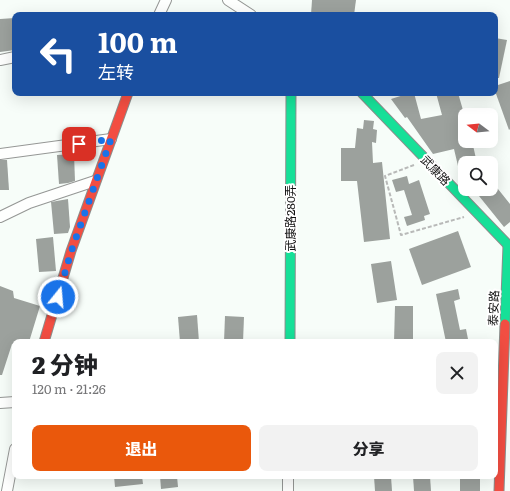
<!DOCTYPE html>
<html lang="zh">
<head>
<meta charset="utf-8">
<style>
	:root { --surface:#fff; --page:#f2f2f2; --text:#202124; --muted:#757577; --accent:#ea580c }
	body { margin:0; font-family:Literata,"Noto Sans SC",serif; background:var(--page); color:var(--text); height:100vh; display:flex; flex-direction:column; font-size:15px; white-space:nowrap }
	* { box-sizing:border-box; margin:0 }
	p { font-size:13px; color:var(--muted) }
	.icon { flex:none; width:22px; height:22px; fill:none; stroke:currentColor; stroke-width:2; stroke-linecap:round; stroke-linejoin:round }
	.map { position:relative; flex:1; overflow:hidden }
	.side { position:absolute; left:12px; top:339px; width:486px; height:140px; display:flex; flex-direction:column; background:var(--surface); border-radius:8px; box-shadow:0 4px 16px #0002 }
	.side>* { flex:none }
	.guide { position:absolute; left:12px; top:12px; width:486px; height:84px; border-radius:8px; box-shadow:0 4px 16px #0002; background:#1a4fa0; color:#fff; overflow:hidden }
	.needle { width:26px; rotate:286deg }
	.fabs { position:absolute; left:458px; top:108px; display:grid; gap:8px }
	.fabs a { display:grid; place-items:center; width:40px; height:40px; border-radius:8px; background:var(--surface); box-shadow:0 4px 16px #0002; font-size:20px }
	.pin { position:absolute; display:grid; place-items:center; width:34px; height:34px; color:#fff; margin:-17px; border-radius:8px; box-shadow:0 2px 6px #0006 }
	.me { position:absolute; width:44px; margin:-22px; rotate:17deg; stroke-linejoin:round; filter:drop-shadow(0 0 3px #0008) }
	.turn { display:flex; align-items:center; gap:14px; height:84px; padding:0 20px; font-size:18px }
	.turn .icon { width:52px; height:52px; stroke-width:2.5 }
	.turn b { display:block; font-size:28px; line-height:34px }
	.round { display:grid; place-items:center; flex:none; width:42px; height:42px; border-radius:8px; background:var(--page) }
	.overview { display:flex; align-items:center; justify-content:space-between; height:68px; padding:0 20px }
	h1 { font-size:24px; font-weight:800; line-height:30px }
	.primary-button { display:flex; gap:8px; margin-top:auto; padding:8px 20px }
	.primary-button a { flex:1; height:46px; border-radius:8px; background:var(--accent); color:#fff; font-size:16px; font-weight:800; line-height:46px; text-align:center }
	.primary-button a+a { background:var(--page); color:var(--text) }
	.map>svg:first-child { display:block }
</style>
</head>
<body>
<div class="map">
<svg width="510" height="491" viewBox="0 0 510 491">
	<rect width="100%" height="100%" fill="#f7fdf9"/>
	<g fill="#9ca19d">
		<path d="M312,0h44l-2,15h-43z"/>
		<path d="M15,18v32l-15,2v-33z"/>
		<path d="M495,38l12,2 -8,38h-4z"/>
		<path d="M510,81v48l-1,1 -14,-39v-5z"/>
		<path d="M410,93h4l7,26 21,-4 -6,-22h22l7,24v24h7l5,22h-12v20h-3l-8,-34 -21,5 -26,-37 -2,1 -14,-19z"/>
		<path d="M364,120l10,1 -1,8 4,1 -1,13 -4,-1 1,21 9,-1 8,77 -26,3 -7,-61h-16v-33h14l2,-20 6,1z"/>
		<path d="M74,154l1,27 -7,2 -9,1 -2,-29z"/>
		<path d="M0,160h7l2,30h-9z"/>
		<path d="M407,176l2,8 10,-4 11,34 -6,2 1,4 -18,6 -3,-9 8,-2 -8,-25 -8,2 -4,-12z"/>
		<path d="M494,184l16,20v18l-6,5 -25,-31 9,-7h3v-3z"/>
		<path d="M68,199l2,28 -2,6 -14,1 -3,-32z"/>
		<path d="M458,231l13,36 -49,18 -13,-36z"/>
		<path d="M53,237l3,34 -17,1 -3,-33z"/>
		<path d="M391,261l6,39 -20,3 -6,-39z"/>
		<path d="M0,286l13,5 1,7 26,8 -11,36h-14v3l-3,-1 -10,31h-2z"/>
		<path d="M458,289l2,10 -6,2 6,29 6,-1 2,10 -15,3h-7l-10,-48z"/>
		<path d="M395,306h18v36h-19z"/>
		<path d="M197,315l2,27h-19l-2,-25z"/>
		<path d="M225,316l19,1 -1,25h-19z"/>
		<path d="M114,476h28l1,8 -28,3z"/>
		<path d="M160,476h17l1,11 -17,2z"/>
		<path d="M374,476h17l1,15h-17z"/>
		<path d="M413,476h17l1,15h-17z"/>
		<rect x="460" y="476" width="20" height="15"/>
	</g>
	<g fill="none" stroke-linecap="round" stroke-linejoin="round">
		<g stroke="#959795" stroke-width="12">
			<g id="street">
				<path d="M228,0l23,15"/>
				<path d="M159,15l7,-15"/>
				<path d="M0,60l15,-3"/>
				<path d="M0,154l111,-15"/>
				<path d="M0,217l29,-14 66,-22"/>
				<path d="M0,403l15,-1"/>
				<path d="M7,491l8,-42"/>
				<path d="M288,491v-15"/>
			</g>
		</g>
		<g stroke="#8b8e8c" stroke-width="11">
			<g id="fast">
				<path d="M362,93l148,154"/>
				<path d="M505,324l3,-79"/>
				<path d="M290,342l1,-249"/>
			</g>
		</g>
		<g stroke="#8b8e8c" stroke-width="11">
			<g id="jam">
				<path d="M44,342l27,-91 57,-158"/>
				<path d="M499,491l6,-167"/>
			</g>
		</g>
		<path stroke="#b8b9b8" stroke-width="2" stroke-dasharray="4 2" stroke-linecap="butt" d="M414,165l-29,11 16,59 63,-18"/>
		<use href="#street" stroke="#fefffe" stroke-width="10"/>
		<use href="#fast" stroke="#16e098" stroke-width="9"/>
		<use href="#jam" stroke="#f24e42" stroke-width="9"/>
	</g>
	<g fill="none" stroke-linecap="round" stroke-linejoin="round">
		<path stroke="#1a73e8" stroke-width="7" stroke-dasharray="0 12.6" d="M58,297l13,-45 40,-113 -32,5"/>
	</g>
	<g text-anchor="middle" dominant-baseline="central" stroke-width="4" stroke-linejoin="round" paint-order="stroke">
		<g font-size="12" fill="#111" stroke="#fff">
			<text transform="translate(436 170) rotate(46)">武康路</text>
			<text transform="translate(290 218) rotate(-90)">武康路280弄</text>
			<text transform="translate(493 308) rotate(-88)">泰安路</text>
		</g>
	</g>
</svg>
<div class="fabs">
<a><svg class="needle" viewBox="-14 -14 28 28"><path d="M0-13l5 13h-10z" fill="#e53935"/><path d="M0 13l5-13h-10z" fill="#757577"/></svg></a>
<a><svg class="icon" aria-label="search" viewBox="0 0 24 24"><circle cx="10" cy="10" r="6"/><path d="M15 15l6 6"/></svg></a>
</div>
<div class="pin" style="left:79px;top:144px;background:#d93025"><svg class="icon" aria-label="arrive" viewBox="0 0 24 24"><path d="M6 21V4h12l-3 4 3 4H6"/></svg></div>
<svg class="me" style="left:58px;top:297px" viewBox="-20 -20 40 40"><circle r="17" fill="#1a73e8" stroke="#fff" stroke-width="3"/><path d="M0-11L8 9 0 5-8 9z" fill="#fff"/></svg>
<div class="guide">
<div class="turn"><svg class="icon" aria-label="left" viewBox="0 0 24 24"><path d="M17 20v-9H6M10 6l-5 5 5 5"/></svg><div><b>100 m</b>左转</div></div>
</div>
<section class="side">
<div class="overview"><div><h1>2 分钟</h1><p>120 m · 21:26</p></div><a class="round"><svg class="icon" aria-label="close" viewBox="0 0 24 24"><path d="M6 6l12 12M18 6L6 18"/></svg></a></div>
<div class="primary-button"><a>退出</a><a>分享</a></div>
</section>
</div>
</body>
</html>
